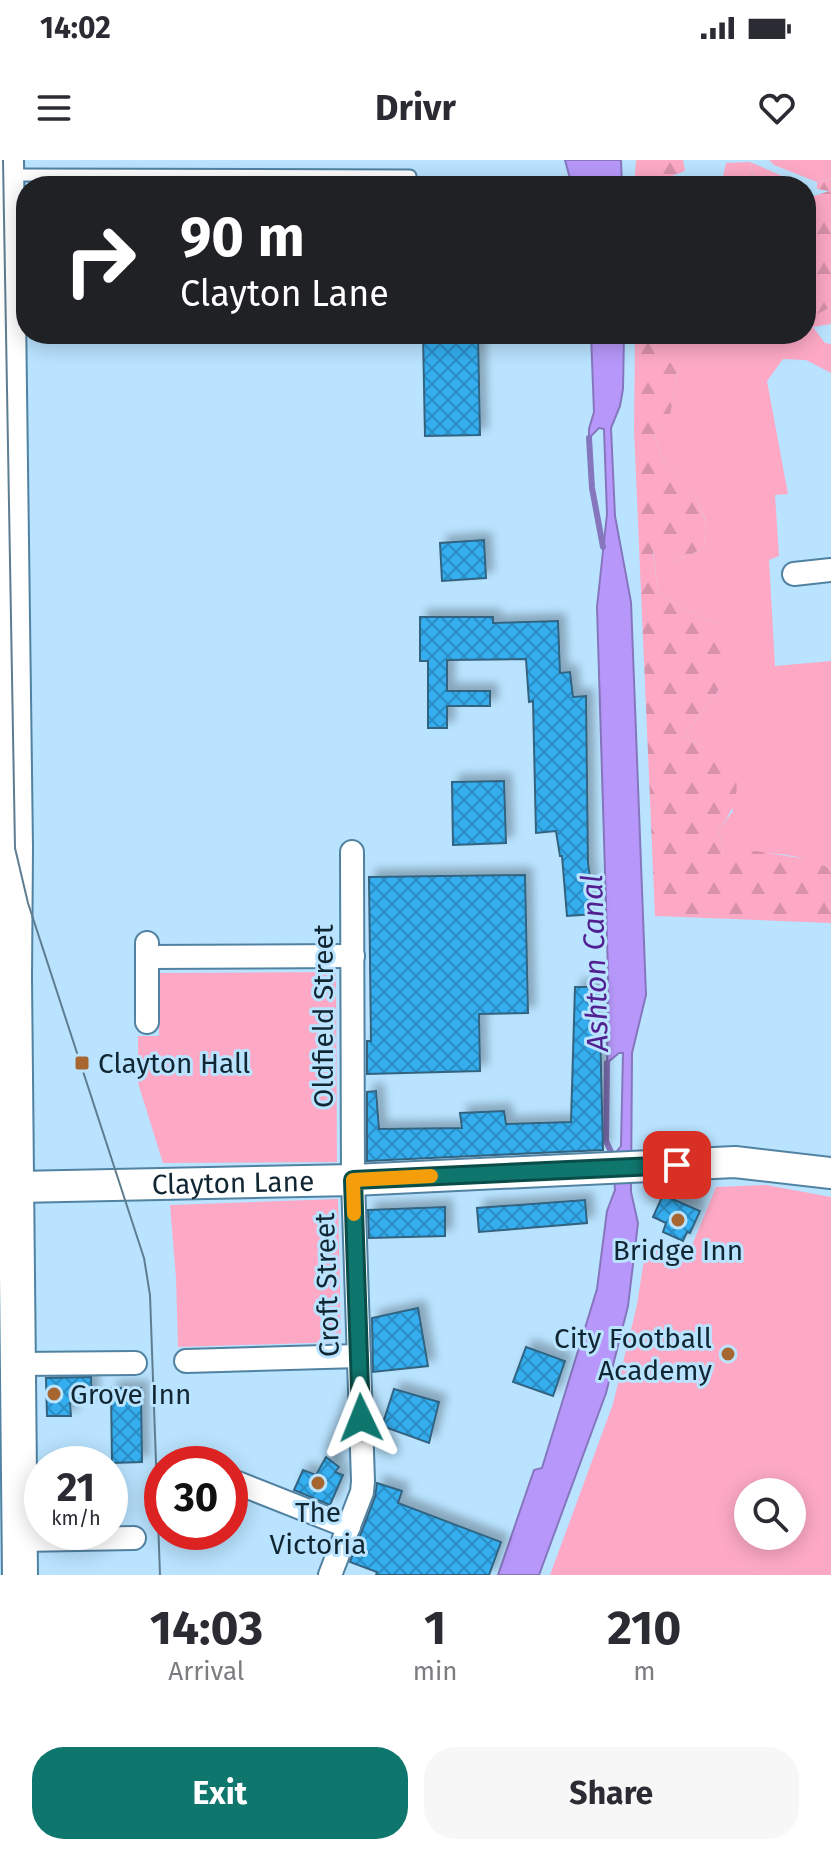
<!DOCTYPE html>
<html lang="en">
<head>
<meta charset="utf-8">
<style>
	:root { --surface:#fff; --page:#f7f7f7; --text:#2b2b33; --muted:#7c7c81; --accent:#0f766e }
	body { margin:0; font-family:"Fira Sans",sans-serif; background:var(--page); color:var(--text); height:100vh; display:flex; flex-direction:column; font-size:30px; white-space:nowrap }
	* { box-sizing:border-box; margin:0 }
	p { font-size:26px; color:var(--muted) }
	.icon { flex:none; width:44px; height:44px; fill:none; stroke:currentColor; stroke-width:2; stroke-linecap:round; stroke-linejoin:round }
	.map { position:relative; height:1415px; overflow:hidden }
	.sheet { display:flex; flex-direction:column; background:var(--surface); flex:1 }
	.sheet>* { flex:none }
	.hud { position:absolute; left:16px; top:16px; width:800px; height:168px; border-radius:32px; box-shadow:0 4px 20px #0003; background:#202124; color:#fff; overflow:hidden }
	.tools { position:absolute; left:734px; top:1318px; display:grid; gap:16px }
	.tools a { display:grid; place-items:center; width:72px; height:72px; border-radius:50%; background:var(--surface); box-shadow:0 4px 20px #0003; font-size:40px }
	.speed { position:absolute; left:24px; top:1286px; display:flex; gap:16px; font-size:40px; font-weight:700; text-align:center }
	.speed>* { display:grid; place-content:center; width:104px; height:104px; border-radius:50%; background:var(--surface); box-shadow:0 4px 20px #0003; line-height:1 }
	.speed small { font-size:20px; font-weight:400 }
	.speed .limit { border:12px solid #d22; background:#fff; color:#111 }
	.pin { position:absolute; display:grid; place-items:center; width:68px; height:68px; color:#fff; margin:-34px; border-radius:16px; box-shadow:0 4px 12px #0006 }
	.me { position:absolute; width:88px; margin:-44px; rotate:358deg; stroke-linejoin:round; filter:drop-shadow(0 0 6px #0008) }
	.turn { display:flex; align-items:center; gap:28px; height:168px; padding:0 32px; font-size:36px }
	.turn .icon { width:104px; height:104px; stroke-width:2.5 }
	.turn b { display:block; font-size:56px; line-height:68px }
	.eta { display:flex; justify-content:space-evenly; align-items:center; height:136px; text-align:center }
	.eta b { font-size:48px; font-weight:700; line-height:56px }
	.cta { display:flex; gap:16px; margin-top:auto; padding:16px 32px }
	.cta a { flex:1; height:92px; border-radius:32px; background:var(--accent); color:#fff; font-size:32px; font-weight:700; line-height:92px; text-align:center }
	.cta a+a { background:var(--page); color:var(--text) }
	.status { display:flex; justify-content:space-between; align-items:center; height:56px; padding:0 40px; background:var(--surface); direction:ltr }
	.status svg { height:22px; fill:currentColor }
	header { display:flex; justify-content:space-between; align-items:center; height:104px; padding:0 32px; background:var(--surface); font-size:36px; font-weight:700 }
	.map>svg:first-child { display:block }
</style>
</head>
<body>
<div class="status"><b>14:02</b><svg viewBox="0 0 49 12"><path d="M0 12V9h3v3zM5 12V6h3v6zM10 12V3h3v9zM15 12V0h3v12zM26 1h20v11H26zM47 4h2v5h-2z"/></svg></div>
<header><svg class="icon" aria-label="menu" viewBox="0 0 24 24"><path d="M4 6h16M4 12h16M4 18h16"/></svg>Drivr<svg class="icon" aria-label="heart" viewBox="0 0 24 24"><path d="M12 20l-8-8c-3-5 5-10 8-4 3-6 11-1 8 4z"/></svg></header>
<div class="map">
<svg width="831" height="1415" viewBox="0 0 831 1415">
	<defs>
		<pattern id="forest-firs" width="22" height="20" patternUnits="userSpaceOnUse" patternTransform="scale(2)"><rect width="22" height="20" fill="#fda9c5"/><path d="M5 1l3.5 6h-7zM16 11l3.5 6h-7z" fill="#d891aa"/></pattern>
		<pattern id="building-cross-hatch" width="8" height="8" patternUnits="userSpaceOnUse" patternTransform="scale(2)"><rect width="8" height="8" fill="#34aef0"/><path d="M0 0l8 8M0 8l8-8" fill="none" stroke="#2b8dc3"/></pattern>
		<filter id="shadow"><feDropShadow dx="7" dy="-7" stdDeviation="4" flood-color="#0004"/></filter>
	</defs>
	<rect width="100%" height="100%" fill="#b9e3ff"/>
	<g fill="#fda9c5" fill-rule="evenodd">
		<path d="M769,0h62v19l-14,3 -43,-17z"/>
		<path d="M750,2l55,24h-50z"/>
		<path d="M831,147v17l-18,3 12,16 6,1v29l-25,-13 -23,-1 -16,22 21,113 -13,1 4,61 -10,4 6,106 56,-5v208c-34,-17 -71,-19 -108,-14l-4,-25 14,-19 -29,-63 -20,-12 37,-49 -3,-63 -35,-15 -25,-17 -5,-43 23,12 28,-13 2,-27 -16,-35 -25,-23 -11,-27 16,-21 9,-50v-31h127v-16z"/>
		<path d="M336,812l1,190 -174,1 -25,-80v-47h21l-1,-63z"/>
		<path d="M766,1025l65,12v378h-281l63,-171 24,-99 9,-59 42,9 28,-68zM748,1332h44v44h-44z"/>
		<path d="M338,1039l3,143 -163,5 -2,-69 -6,-73z"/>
	</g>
	<g fill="url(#forest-firs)">
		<path d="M636,0h47l2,11 -39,15h-12z"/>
		<path d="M750,2l5,24h-34l5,-23z"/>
		<path d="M831,19v128l-24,12 -1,-120 23,-8 -12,-2v-7z"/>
		<path d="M635,174h44v31l-9,51 -16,20 11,27 25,22 16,37 -2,26 -28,13 -23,-10 5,41 25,17 35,15 12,24 -9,39 -37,49 20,12 28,7c8,33 7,47 -13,75l4,24 33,-3 56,9 19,9v54l-176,-7 -21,-486z"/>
	</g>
	<g fill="#b798fa" stroke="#8576be" stroke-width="2">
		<path d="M565,0h56l1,26h-50z"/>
		<path d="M591,174h33l-1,55 -3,17 -9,22 4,88 16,86 15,393 -14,58 -1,139 7,31 -10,83 -22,87 -67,182h-41l36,-105 8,-2 55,-179 10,-78 8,-21 -2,-34 8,-10 2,-93h-4l-12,10 1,-91 -11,-365 10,-93 -3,-85 -5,-1 -10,10v-9l5,-17z"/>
	</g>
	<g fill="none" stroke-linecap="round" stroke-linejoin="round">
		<g stroke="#8576be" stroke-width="6">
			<path d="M589,278l3,50 11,59"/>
			<path d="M607,903l-1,78 7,15"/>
		</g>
	</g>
	<g fill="url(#building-cross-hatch)" stroke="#326381" stroke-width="2" filter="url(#shadow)">
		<path d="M423,174h55l2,101 -55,1z"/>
		<path d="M484,380l2,38 -44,3 -2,-38z"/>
		<path d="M420,457h73v6l65,-2 2,52 10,-1 3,25 13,-1 2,167 7,51 -28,2 -5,-60h-2l-4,-25 -20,2 -3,-132 -4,1 -3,-43 -79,1v31h43v15h-43v22h-19v-67h-8z"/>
		<path d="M504,621l2,62 -53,2 -1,-63z"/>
		<path d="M525,715l3,138 -49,1 1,57 -113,3v-33h4l-2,-164z"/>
		<path d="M575,827h24l4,163 -236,11v-69l9,-1 3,38 83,-1 -2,-15 44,-2 2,13 65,-2z"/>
		<path d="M663,1035l37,16 -10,22 -3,-1 -4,9 -20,-9 3,-9 -13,-6z"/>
		<path d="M585,1040l2,23 -108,9 -2,-24z"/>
		<path d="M445,1047v29l-76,2 -1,-28z"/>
		<path d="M418,1148l10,58 -55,6 -1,-54z"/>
		<path d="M526,1187l39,14 -12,35 -40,-14z"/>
		<path d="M91,1217l1,25 -22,1 1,13h-24l-1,-38z"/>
		<path d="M111,1228h30l1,74 -30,1z"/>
		<path d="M394,1229l45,13 -10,41 -47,-17z"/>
		<path d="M326,1297l13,10 -4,5 8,3 -13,30 -36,-15 9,-20 13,5z"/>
		<path d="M377,1323l25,8 -4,12 103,39 -12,33h-113l1,-3 -27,-10 25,-65z"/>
	</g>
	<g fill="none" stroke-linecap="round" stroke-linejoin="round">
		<g stroke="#5182a2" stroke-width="15">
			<path id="lane" d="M11,15l399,1"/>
		</g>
		<g stroke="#5182a2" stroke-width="26">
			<g id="street">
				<path d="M794,414l37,-4"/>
				<path d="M147,783v79"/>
				<path d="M147,797l206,-1"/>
				<path d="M186,1201l173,-5"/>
				<path d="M17,1204l118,-1"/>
				<path d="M230,1320l119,47"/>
				<path d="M20,1380l114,-2"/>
				<path d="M330,1415l32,-83 1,-11 -10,-301 -1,-328"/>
			</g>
		</g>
		<g stroke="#5182a2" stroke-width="34">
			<g id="secondary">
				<path id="s1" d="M17,1027l336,-7 382,-18 96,11"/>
			</g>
		</g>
		<g stroke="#5182a2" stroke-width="38">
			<path id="primary" d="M6,0l9,688 -1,129 6,598"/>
		</g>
		<use href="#lane" stroke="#fff" stroke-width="11"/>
		<use href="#street" stroke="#fff" stroke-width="22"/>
		<use href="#secondary" stroke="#fff" stroke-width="30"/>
		<use href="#primary" stroke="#fff" stroke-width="34"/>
		<path stroke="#5f7d91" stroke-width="2" d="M3,0l12,688 13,55 116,355 6,37 10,280"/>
	</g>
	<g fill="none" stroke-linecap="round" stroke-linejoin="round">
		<g stroke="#0a4d48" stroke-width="20">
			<path id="route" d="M361,1258l-8,-238 324,-15"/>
		</g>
		<use href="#route" stroke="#0f766e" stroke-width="14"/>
		<path stroke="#f59e0b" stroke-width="14" d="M354,1054l-1,-34 78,-4"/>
	</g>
	<g fill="#a76630" stroke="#b9e3ff" stroke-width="3">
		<rect x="74" y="895" width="16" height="16" rx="4"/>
		<circle cx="678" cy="1060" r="8"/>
		<circle cx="728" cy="1194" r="8"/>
		<circle cx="54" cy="1234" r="8"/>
		<circle cx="318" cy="1323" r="8"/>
	</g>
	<g text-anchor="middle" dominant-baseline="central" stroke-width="6" stroke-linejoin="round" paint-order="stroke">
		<g font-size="28" fill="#112633" stroke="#b9e3ff">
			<text transform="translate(323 856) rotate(-90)">Oldfield Street</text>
			<text stroke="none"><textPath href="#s1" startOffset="216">Clayton Lane</textPath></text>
			<text transform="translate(327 1125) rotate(-92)">Croft Street</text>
		</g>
		<g font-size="28" fill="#112633" stroke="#b9e3ff" text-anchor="start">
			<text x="98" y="903">Clayton Hall</text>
			<text x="678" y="1090" text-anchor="middle">Bridge Inn</text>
			<text x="712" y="1178" text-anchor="end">City Football<tspan x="712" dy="32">Academy</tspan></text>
			<text x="70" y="1234">Grove Inn</text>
			<text x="318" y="1352" text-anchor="middle">The<tspan x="318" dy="32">Victoria</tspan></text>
		</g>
		<g font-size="30" font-style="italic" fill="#511f90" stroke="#b9e3ff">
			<text transform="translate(595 803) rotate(-92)">Ashton Canal</text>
		</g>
	</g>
</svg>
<div class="tools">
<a><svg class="icon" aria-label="search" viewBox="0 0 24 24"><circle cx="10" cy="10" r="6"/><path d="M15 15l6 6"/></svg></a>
</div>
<div class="speed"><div>21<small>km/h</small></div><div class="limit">30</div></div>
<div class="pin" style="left:677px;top:1005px;background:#d93025"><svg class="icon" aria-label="arrive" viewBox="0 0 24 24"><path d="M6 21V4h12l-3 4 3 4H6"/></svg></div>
<svg class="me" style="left:361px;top:1258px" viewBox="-20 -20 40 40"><path d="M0-17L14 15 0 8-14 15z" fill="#0f766e" stroke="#fff" stroke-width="4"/></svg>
<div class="hud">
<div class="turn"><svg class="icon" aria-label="right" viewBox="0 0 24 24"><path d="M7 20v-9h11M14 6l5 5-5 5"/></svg><div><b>90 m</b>Clayton Lane</div></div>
</div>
</div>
<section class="sheet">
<div class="eta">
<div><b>14:03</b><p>Arrival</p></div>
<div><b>1</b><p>min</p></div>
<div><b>210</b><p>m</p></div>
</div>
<div class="cta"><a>Exit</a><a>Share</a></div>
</section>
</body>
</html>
